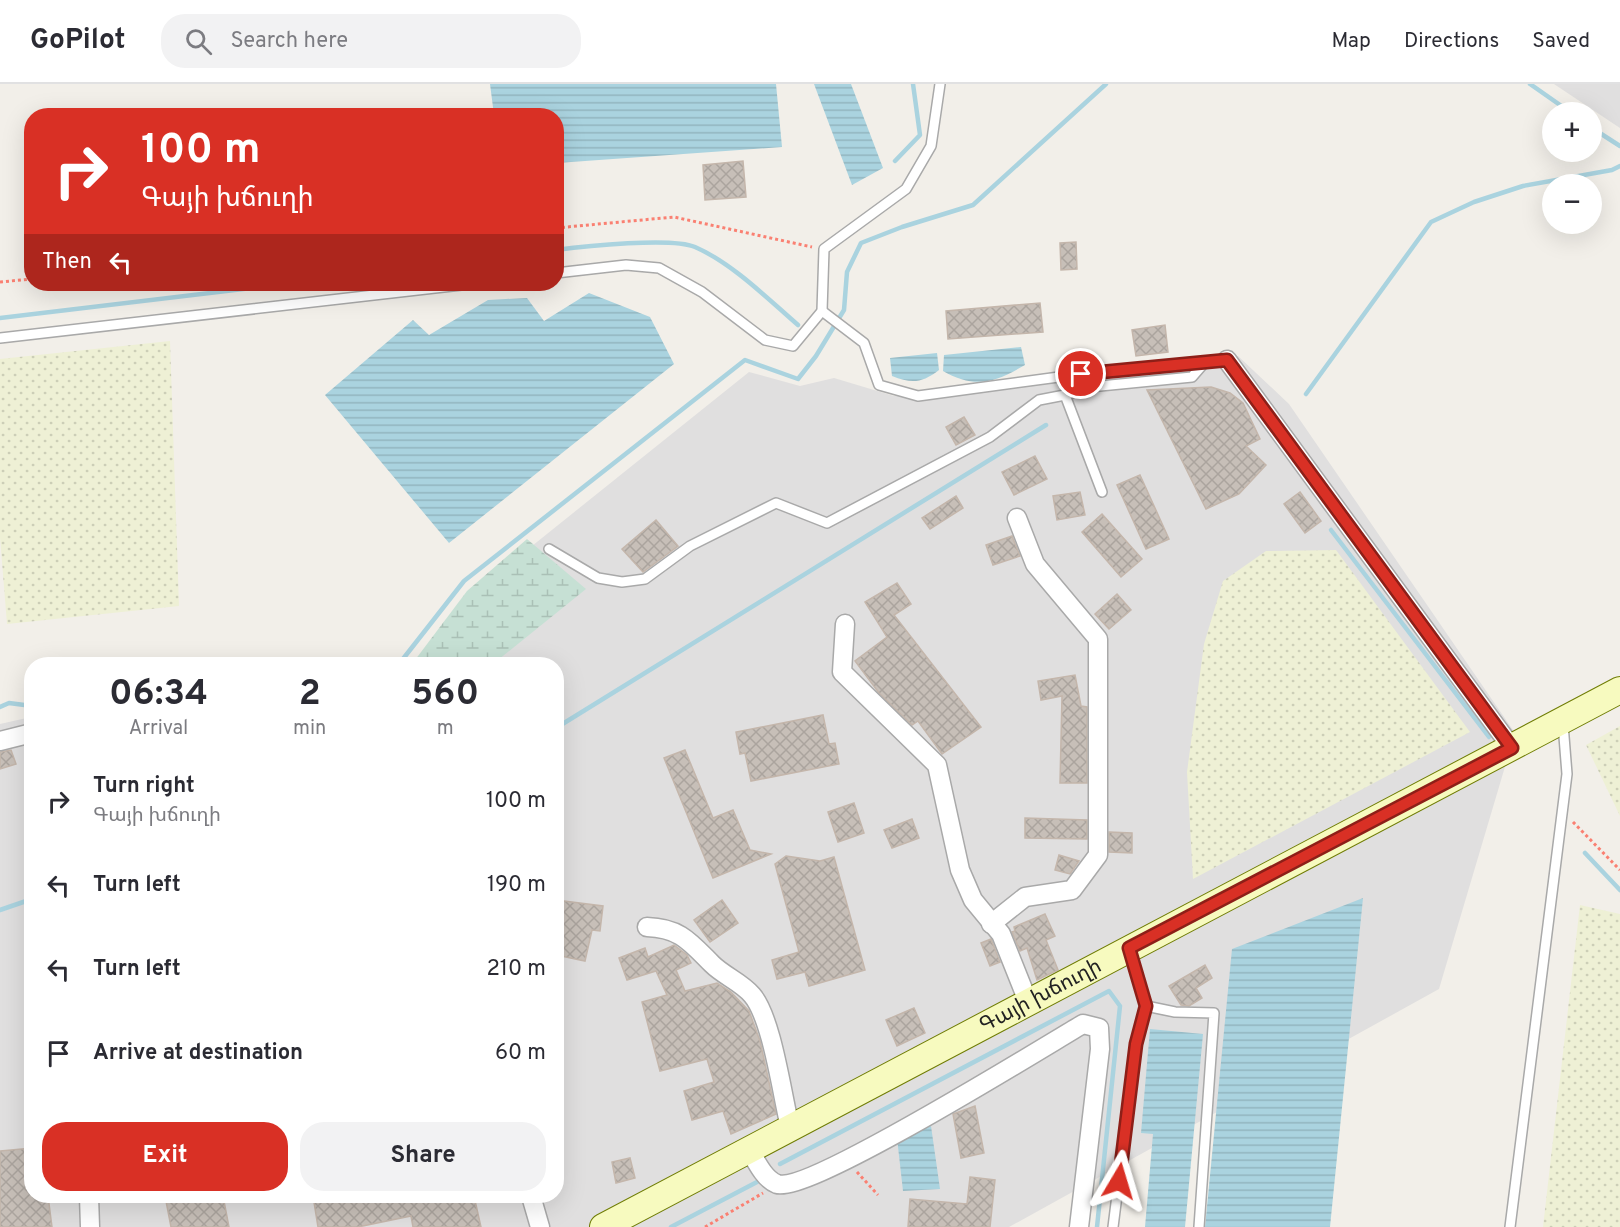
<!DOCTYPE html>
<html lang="en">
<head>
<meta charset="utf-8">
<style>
	:root { --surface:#fff; --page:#f2f2f3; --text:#2b2b33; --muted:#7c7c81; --line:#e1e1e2; --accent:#d93025 }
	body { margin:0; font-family:Overpass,"Noto Sans Armenian",sans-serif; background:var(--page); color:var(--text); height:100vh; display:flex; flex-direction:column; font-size:22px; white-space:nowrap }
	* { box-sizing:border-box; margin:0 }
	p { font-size:20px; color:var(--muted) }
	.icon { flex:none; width:33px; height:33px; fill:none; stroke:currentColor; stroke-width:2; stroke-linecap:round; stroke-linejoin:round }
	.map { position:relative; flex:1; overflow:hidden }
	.drawer { position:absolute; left:24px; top:573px; width:540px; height:546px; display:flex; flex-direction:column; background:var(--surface); border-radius:24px; box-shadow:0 6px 24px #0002 }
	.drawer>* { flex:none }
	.banner { position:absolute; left:24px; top:24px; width:540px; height:183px; border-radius:24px; box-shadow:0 6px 24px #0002; background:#d93025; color:#fff; overflow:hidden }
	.controls { position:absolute; left:1542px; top:18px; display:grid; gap:12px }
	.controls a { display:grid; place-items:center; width:60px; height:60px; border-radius:50%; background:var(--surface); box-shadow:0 6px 24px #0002; font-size:30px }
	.pin { position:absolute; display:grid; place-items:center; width:51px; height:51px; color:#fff; margin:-26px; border:3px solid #fff; border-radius:50%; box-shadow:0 2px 6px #0007 }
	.me { position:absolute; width:66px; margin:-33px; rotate:7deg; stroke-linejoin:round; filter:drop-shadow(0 0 4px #0008) }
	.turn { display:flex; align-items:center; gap:21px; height:126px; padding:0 18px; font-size:27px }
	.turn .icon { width:78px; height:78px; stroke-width:2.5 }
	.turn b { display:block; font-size:42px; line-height:51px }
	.then { display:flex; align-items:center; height:57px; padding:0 18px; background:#0003; gap:12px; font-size:22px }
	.eta { display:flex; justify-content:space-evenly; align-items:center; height:102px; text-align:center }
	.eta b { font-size:36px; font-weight:700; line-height:42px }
	.cta { display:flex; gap:12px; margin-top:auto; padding:12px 18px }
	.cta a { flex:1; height:69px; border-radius:24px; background:var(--accent); color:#fff; font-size:24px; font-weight:700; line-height:69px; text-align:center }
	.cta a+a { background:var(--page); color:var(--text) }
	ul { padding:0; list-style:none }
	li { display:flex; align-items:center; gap:18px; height:84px; padding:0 18px }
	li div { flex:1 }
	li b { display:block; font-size:22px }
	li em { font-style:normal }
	header { display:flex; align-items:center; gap:36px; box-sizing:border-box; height:84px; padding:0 30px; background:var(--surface); border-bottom:2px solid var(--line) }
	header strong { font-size:28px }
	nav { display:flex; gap:33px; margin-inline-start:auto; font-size:21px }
	.search { width:420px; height:54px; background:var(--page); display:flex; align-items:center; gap:15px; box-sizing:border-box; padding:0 21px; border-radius:24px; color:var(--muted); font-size:22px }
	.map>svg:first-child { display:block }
</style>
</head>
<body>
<header>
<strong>GoPilot</strong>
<div class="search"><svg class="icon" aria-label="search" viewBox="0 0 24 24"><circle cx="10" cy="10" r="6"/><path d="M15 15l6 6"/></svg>Search here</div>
<nav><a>Map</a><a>Directions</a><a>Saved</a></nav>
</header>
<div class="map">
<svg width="1620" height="1143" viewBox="0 0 1620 1143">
	<defs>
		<pattern id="farmland-dots" width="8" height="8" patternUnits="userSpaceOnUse" patternTransform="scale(1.5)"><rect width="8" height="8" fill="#eef0d5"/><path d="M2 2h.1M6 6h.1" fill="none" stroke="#ccceb7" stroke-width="1.8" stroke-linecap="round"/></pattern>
		<pattern id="wetland-marsh" width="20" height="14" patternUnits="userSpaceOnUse" patternTransform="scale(1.5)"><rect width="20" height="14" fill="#c6e0d4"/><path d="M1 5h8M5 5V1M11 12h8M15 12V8" fill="none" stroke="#aac0b6"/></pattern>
		<pattern id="water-rules" width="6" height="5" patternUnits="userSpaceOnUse" patternTransform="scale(1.5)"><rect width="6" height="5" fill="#aad3df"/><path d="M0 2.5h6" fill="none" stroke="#92b5bf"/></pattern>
		<pattern id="building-cross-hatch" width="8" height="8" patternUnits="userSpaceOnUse" patternTransform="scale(1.5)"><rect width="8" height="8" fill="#c7bfb8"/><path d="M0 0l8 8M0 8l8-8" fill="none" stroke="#aba49e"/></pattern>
	</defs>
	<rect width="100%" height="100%" fill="#f2efe9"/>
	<g fill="#e0dfdf">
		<path d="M1554,0h66v44z"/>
		<path d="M1238,272l51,48 226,329 -76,256 -430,238h-1009v-503l31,-7 1,479h524v-532h-136l72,-86 257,-206 51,14 34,-8 60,18z"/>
	</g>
	<g fill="url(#farmland-dots)">
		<path d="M170,257l9,265 -172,18 -7,-87v-178z"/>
		<path d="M1336,466l134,182 -277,147 -6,-107 17,-128 19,-63 43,-30z"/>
		<path d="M1620,642v90l-34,-71z"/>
		<path d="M1580,821l40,9v313h-77z"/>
	</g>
	<path fill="url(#wetland-marsh)" d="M527,455l59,50 -93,75h-81l55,-73z"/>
	<g fill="url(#water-rules)">
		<path d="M490,0h286l6,63 -225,16 -1,-47 -62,-1z"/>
		<path d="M814,0h37l32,84 -31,17z"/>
		<path d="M589,209l61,24 24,47 -225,179 -124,-148 88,-75 16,15 59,-35 39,-2 17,23z"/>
		<path d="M1021,263l4,18c-31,18 -50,24 -82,6l1,-16z"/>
		<path d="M937,269l2,17c-17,13 -27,14 -47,6l-2,-18z"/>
		<path d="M1363,814l-33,329h-125l27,-278z"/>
		<path d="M1150,945l53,5 -18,193h-40l8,-93 -12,-1z"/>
		<path d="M931,1042l9,63 -37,2 -6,-53z"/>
	</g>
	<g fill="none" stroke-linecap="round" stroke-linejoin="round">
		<g stroke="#aad3df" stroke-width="4.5">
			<path d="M1530,0l40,28"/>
			<path d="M1592,44l28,18"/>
			<path d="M895,77l25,-26 -7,-51"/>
			<path d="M556,166c29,-4 116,-13 139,-3 37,16 73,52 103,78"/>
			<path d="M0,234l286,-34"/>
			<path d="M1306,310l125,-172 43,-20 49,-16 89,-16 8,-4"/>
			<path d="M1331,446l158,207"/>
			<path d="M399,580l65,-83 281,-221 53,19 18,-23 28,-46 3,-38 14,-29 41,-16 71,-22 133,-121"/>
			<path d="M0,623l9,-4 23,3"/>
			<path d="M556,644l490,-303"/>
			<path d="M1585,769l35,37"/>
			<path d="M0,826l32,-11"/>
			<path d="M780,1080l329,-173 11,15 -23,221"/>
			<path d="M671,1143l86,-45"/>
		</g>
	</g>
	<g fill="url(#building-cross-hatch)" stroke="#c4b6ab" stroke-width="1.5">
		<path d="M743,77l3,36 -41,3 -2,-35z"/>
		<path d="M1076,158l1,27 -16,1 -1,-27z"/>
		<path d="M1040,219l3,29 -95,7 -2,-28z"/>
		<path d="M1165,241l3,27 -32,4 -4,-26z"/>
		<path d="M1211,303l19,6 13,10 17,36 -14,7 20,19 -27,29 -33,15 -59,-119z"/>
		<path d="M964,333l11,18 -19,10 -10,-18z"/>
		<path d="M1035,372l12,23 -33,16 -12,-23z"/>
		<path d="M1140,391l29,64 -23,10 -29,-64z"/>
		<path d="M1080,408l5,23 -28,5 -4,-24z"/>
		<path d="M1300,408l21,29 -16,12 -21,-29z"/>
		<path d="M956,412l7,12 -33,21 -8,-11z"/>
		<path d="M1102,430l40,45 -21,18 -39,-45z"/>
		<path d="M656,436l22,26 -35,26 -21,-23z"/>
		<path d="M1012,452l8,20 -27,9 -7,-20z"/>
		<path d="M897,499l14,21 -17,11 87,112 -39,27 -24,-33 -6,4 -33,-32 -24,-32 32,-24 -22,-35z"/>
		<path d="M1117,510l14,16 -22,19 -14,-15z"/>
		<path d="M1075,591l6,31 6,1v76h-27l2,-87 -21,4 -3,-19z"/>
		<path d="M823,631l6,29 6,-1 4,21 -88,17 -6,-28 -5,1 -4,-22z"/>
		<path d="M11,666l5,14 -16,5v-17z"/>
		<path d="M685,666l28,68 20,-8 17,40 21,4 -58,24 -49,-120z"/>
		<path d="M854,719l10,30 -26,9 -10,-30z"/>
		<path d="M1025,734l62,2v19l-62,-1z"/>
		<path d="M912,735l7,19 -27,10 -8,-18z"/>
		<path d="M1109,748l23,1v20l-23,-1z"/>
		<path d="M1059,771l20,6 -9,13 -15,-4z"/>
		<path d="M786,772l34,5 14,-4 31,113 -56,16 -4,-14 -28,7 -5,-19 27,-8 -24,-88z"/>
		<path d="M556,816l47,6 -3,25 -8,-1 -7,31 -29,-6z"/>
		<path d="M722,816l16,23 -28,19 -16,-22z"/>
		<path d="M1045,830l10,22 -9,4 12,30 -21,10 -10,-32 -7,3 -8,-19 3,-1 -1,-4z"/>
		<path d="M991,855l9,23 -10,4 -9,-23z"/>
		<path d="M674,861l13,10 4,8 -15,7 9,21 32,-8 14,9 18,19 11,30 16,73 -45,20 -8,-23 -31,9 -8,-29 30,-9 -7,-23 -47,12 -18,-69 25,-7 -11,-24 -29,9 -8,-22 26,-10 3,9z"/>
		<path d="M1205,881l7,13 -16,10 6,10 -13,8 -8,-1 -12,-19z"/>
		<path d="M914,924l11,25 -28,13 -11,-26z"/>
		<path d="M975,1022l9,47 -23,5 -8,-44z"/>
		<path d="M32,1064v48h16l4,31h-52v-76z"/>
		<path d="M630,1074l5,20 -19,5 -4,-21z"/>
		<path d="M970,1093l25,3 -5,47h-82l2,-28 57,5z"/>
		<path d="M165,1112h58l6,31h-58z"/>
		<path d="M313,1112h161l7,31h-68l-2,-11 -53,11h-40z"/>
	</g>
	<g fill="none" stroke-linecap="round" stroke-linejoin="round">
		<g stroke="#a9a9a9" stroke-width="12">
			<g id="lane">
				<path d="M556,189l70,-8 33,3 43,24 63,48 28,6 29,-35 2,-62 82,-60 25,-43 9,-62"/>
				<path d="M822,227l42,32 15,42 39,11 163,-22 146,-14"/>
				<path d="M0,254l470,-54"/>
				<path d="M1102,408l-37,-97 25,-8 102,-10 13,-15"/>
				<path d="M549,465l49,29 24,4 23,-3 45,-33 86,-43 51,20 163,-86 49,-37 26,-5"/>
				<path d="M1146,922l29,6 39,1 -15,214"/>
				<path d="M1113,1143l23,-183 10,-38 -16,-54"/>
				<path d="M1510,1143l57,-453 -4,-50"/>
			</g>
		</g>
		<g stroke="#a9a9a9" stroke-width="21">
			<g id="street">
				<path d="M1227,276l285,388"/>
				<path d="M845,540l-3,48 95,93 23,105 13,30 28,34 28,70"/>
				<path d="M0,657l32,-8"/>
				<path d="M991,840l34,-27 47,-7 26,-35v-216l-63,-75 -18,-46"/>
				<path d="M647,843c33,1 43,15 65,37 12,12 29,18 40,31 20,23 30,100 38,132"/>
				<path d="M749,1065c7,12 15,30 28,35 31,10 265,-136 306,-160l16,4 1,21 -21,178"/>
				<path d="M89,1112l1,31"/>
				<path d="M531,1112l9,31"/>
			</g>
		</g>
		<g stroke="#707d05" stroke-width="28">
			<g id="secondary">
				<path id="s1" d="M603,1143l1017,-537"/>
			</g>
		</g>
		<g stroke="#fa8072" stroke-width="3" stroke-dasharray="3 3" stroke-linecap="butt">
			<path d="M556,144l118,-11 138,30"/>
			<path d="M0,198l32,-3"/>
			<path d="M1573,738l47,48"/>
			<path d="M857,1088l21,23"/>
			<path d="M705,1143l58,-34"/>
		</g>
		<use href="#lane" stroke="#fff" stroke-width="9"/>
		<use href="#street" stroke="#fff" stroke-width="18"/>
		<use href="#secondary" stroke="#f7fabf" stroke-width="26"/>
	</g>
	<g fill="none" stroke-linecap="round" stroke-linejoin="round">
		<g stroke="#8d1f18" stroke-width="15">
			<path id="route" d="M1081,290l146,-14 285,388 -383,200 17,58 -10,38 -17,137"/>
		</g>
		<use href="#route" stroke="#d93025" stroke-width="10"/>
	</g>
	<g text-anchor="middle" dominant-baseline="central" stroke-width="5" stroke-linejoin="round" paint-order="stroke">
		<g font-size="21" fill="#222" stroke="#fff">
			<text stroke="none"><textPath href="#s1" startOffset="495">Գայի խճուղի</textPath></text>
		</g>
	</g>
</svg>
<div class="controls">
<a>+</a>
<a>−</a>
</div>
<div class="pin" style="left:1081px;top:290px;background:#d93025"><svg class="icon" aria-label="arrive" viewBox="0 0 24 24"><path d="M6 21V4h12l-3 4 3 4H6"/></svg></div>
<svg class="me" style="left:1119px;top:1097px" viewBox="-20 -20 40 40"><path d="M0-17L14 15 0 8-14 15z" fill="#d93025" stroke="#fff" stroke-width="4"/></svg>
<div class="banner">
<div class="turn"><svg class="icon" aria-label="right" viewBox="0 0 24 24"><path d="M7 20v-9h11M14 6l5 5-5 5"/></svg><div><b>100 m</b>Գայի խճուղի</div></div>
<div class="then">Then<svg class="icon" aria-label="left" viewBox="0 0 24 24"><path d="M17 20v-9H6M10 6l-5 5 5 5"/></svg></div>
</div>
<section class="drawer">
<div class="eta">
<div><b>06:34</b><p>Arrival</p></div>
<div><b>2</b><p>min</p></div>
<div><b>560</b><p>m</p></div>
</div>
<ul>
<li><svg class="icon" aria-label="right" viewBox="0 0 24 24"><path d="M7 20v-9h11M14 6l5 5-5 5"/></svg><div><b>Turn right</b><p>Գայի խճուղի</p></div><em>100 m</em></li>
<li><svg class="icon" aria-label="left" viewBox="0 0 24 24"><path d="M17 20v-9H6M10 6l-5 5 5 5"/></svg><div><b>Turn left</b></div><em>190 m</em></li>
<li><svg class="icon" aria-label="left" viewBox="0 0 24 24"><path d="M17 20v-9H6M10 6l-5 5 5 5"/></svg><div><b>Turn left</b></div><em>210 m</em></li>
<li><svg class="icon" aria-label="arrive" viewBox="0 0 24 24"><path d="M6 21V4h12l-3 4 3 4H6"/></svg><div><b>Arrive at destination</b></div><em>60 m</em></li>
</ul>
<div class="cta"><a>Exit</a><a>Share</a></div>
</section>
</div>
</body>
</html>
